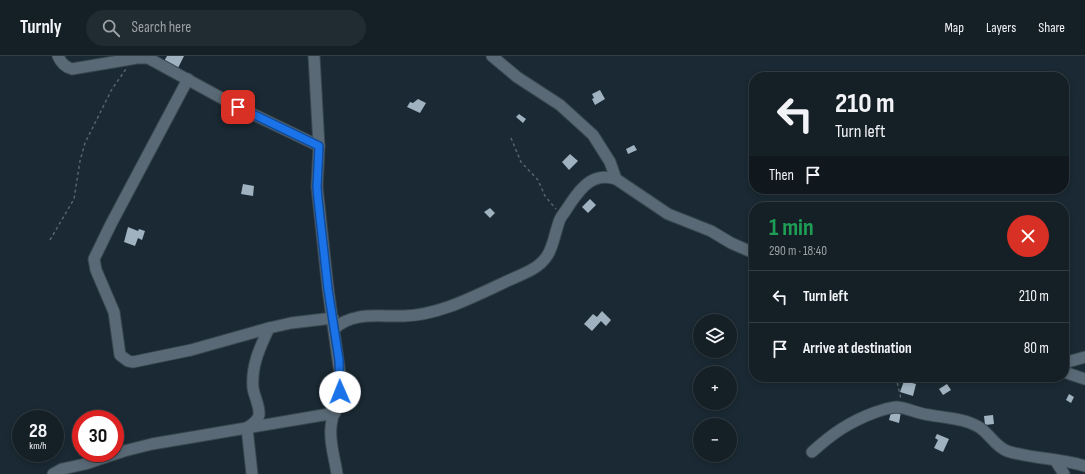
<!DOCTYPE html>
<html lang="en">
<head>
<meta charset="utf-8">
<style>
	:root { --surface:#141f26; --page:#212c32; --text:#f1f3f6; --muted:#9da2a7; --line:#333d43 }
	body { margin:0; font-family:"Sofia Sans Condensed",sans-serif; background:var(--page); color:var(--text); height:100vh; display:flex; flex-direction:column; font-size:15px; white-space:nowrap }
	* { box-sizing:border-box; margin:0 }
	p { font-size:13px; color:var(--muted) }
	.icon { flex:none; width:22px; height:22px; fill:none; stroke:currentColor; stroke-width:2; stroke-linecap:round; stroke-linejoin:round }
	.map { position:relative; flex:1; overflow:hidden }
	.sheet { position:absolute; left:749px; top:146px; width:320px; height:180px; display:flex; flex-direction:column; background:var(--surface); border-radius:16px; box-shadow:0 2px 6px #0003,0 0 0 1px var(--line) }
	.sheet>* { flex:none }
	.top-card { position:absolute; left:749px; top:16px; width:320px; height:122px; border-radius:16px; box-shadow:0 2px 6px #0003,0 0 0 1px var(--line); background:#141f26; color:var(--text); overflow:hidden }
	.buttons { position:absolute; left:693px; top:258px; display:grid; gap:8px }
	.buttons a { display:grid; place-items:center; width:44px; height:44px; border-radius:50%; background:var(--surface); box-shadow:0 2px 6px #0003,0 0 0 1px var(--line); font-size:20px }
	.speed { position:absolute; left:12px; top:354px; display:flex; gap:8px; font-size:20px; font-weight:700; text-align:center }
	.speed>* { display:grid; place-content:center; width:52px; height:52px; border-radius:50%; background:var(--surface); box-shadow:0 2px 6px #0003,0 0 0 1px var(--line); line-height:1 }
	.speed small { font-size:10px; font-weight:400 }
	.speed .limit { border:6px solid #d22; background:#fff; color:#111 }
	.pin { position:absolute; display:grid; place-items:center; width:34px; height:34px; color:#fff; margin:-17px; border-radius:8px; box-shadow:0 2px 6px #0006 }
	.me { position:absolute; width:44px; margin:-22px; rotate:359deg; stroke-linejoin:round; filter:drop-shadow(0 0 3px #0008) }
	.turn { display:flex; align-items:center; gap:14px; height:84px; padding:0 20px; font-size:18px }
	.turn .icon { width:52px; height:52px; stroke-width:2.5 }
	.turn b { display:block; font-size:28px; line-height:34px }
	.then { display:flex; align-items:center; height:38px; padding:0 20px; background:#0003; gap:8px; font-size:15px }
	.round { display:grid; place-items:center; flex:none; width:42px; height:42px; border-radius:21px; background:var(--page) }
	.headline { display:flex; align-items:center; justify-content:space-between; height:68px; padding:0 20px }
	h1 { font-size:24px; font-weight:700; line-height:30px; color:#1e9e55 }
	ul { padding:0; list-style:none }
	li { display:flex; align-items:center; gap:12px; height:52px; padding:0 20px; border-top:1px solid var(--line) }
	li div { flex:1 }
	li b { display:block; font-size:15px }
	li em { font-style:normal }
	header { display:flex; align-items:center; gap:24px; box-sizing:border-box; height:56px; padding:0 20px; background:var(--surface); border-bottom:1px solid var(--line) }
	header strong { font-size:19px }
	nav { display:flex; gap:22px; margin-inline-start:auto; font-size:14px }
	.search { width:280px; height:36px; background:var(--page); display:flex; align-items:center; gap:10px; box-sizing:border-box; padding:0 14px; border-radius:22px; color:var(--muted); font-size:15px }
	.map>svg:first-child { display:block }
</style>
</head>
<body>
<header>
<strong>Turnly</strong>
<div class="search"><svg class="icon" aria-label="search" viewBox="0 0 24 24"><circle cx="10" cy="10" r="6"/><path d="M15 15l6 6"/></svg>Search here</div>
<nav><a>Map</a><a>Layers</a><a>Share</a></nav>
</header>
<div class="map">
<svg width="1085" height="418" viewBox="0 0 1085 418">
	<rect width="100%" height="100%" fill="#1a2933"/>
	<g fill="#a0b2bf">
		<path d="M167,0h17l-7,14 -14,-7z"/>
		<path d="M600,34l5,9 -10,6 -3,-6 2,-1 -2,-4z"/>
		<path d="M418,43l8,4 -6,10 -13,-6 3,-5 3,1z"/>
		<path d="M519,58l7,5 -3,4 -7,-6z"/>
		<path d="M634,89l3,5 -9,4 -2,-5z"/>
		<path d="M570,98l8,7 -9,9 -7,-8z"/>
		<path d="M243,128l11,2 -1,10 -12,-2z"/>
		<path d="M590,143l6,6 -8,8 -6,-6z"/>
		<path d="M490,152l5,5 -5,5 -6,-6z"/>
		<path d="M128,171l10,4 1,-2 6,2 -3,9 -4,-2 -3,8 -11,-4z"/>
		<path d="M602,255l9,9 -5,6 -5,-5 -9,10 -8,-7 9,-10 4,3z"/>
		<path d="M904,325l12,3 -3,12 -13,-4z"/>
		<path d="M947,328l4,6 -8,5 -4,-6z"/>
		<path d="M1069,338l5,3 -3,6 -5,-3z"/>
		<path d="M892,353l9,3 -2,11 -10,-3z"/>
		<path d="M993,359l1,9 -9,1 -1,-9z"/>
		<path d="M937,378l12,5 -6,13 -9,-4 4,-8 -3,-2z"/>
	</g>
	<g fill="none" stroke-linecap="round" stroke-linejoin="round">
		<g stroke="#39464e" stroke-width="13">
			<g id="minor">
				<path d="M58,0c3,7 7,11 14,13l65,-11h11l90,49 81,39"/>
				<path d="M314,0l5,90 -2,41 11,102 13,92c-1,18 -9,31 -10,46 -2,15 4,32 6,47"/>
				<path d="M492,0l25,21 43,28 33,30 17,27 6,17"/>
				<path d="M188,23l-77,145 -17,35 2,11 18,42 6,43 8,6 5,1 58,-12 78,-22 22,-5 42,-5"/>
				<path d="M334,273c19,-18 45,-12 70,-13 34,-1 67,-18 97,-32 10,-5 21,-9 30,-14 23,-12 21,-30 29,-51 3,-5 7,-10 10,-15 12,-18 24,-32 46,-25l52,35 43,17 20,12 23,10"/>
				<path d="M1064,307l21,-6"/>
				<path d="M1064,316l21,7"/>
				<path d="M812,396c21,-19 37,-30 64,-40 7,-2 14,-5 21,-5 11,1 21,7 33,8 15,3 33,3 47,11 12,6 17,20 30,25 25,8 53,7 78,15"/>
				<path d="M1055,404l9,14"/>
				<path d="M53,418l9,-5 23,-5 39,-13 28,-7 183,-31"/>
				<path d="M252,418l-5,-46c4,-3 11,-7 12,-13 1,-9 -5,-19 -6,-27 -2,-22 7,-41 16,-60"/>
			</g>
		</g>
		<g stroke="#57646d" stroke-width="1.5" stroke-dasharray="3 3" stroke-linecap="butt">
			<path d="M511,82l10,24 17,18 7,16 11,13"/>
			<path d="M50,184l24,-41 6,-38 5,-18 27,-54 14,-20"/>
			<path d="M896,321l5,22"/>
		</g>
		<use href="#minor" stroke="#596a76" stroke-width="11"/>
	</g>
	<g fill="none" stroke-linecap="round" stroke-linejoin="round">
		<g stroke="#114b97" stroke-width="10">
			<path id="route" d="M238,51l81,39 -2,41 1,12 10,90 11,71 1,32"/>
		</g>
		<use href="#route" stroke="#1a73e8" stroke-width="7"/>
	</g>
</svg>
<div class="buttons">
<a><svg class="icon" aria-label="layers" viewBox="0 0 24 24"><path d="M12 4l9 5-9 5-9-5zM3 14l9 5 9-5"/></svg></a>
<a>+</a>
<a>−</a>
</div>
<div class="speed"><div>28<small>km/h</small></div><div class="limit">30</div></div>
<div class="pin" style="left:238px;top:51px;background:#d93025"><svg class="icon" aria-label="arrive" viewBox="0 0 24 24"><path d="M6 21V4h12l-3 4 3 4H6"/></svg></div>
<svg class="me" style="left:340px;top:336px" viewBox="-20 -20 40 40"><circle r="19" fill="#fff"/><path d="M0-13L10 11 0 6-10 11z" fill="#1a73e8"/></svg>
<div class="top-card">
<div class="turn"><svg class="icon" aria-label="left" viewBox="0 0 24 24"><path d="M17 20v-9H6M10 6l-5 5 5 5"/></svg><div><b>210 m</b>Turn left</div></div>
<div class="then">Then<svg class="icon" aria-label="arrive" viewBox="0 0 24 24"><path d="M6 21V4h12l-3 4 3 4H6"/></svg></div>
</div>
<section class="sheet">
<div class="headline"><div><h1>1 min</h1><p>290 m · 18:40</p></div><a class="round" style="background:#d93025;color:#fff"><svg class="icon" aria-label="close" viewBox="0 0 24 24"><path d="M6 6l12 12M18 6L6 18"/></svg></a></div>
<ul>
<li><svg class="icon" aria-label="left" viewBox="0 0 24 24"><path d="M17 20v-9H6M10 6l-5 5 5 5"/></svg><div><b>Turn left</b></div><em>210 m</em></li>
<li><svg class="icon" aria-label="arrive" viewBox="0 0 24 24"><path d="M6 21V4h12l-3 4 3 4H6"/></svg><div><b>Arrive at destination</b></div><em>80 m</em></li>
</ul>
</section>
</div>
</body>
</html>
